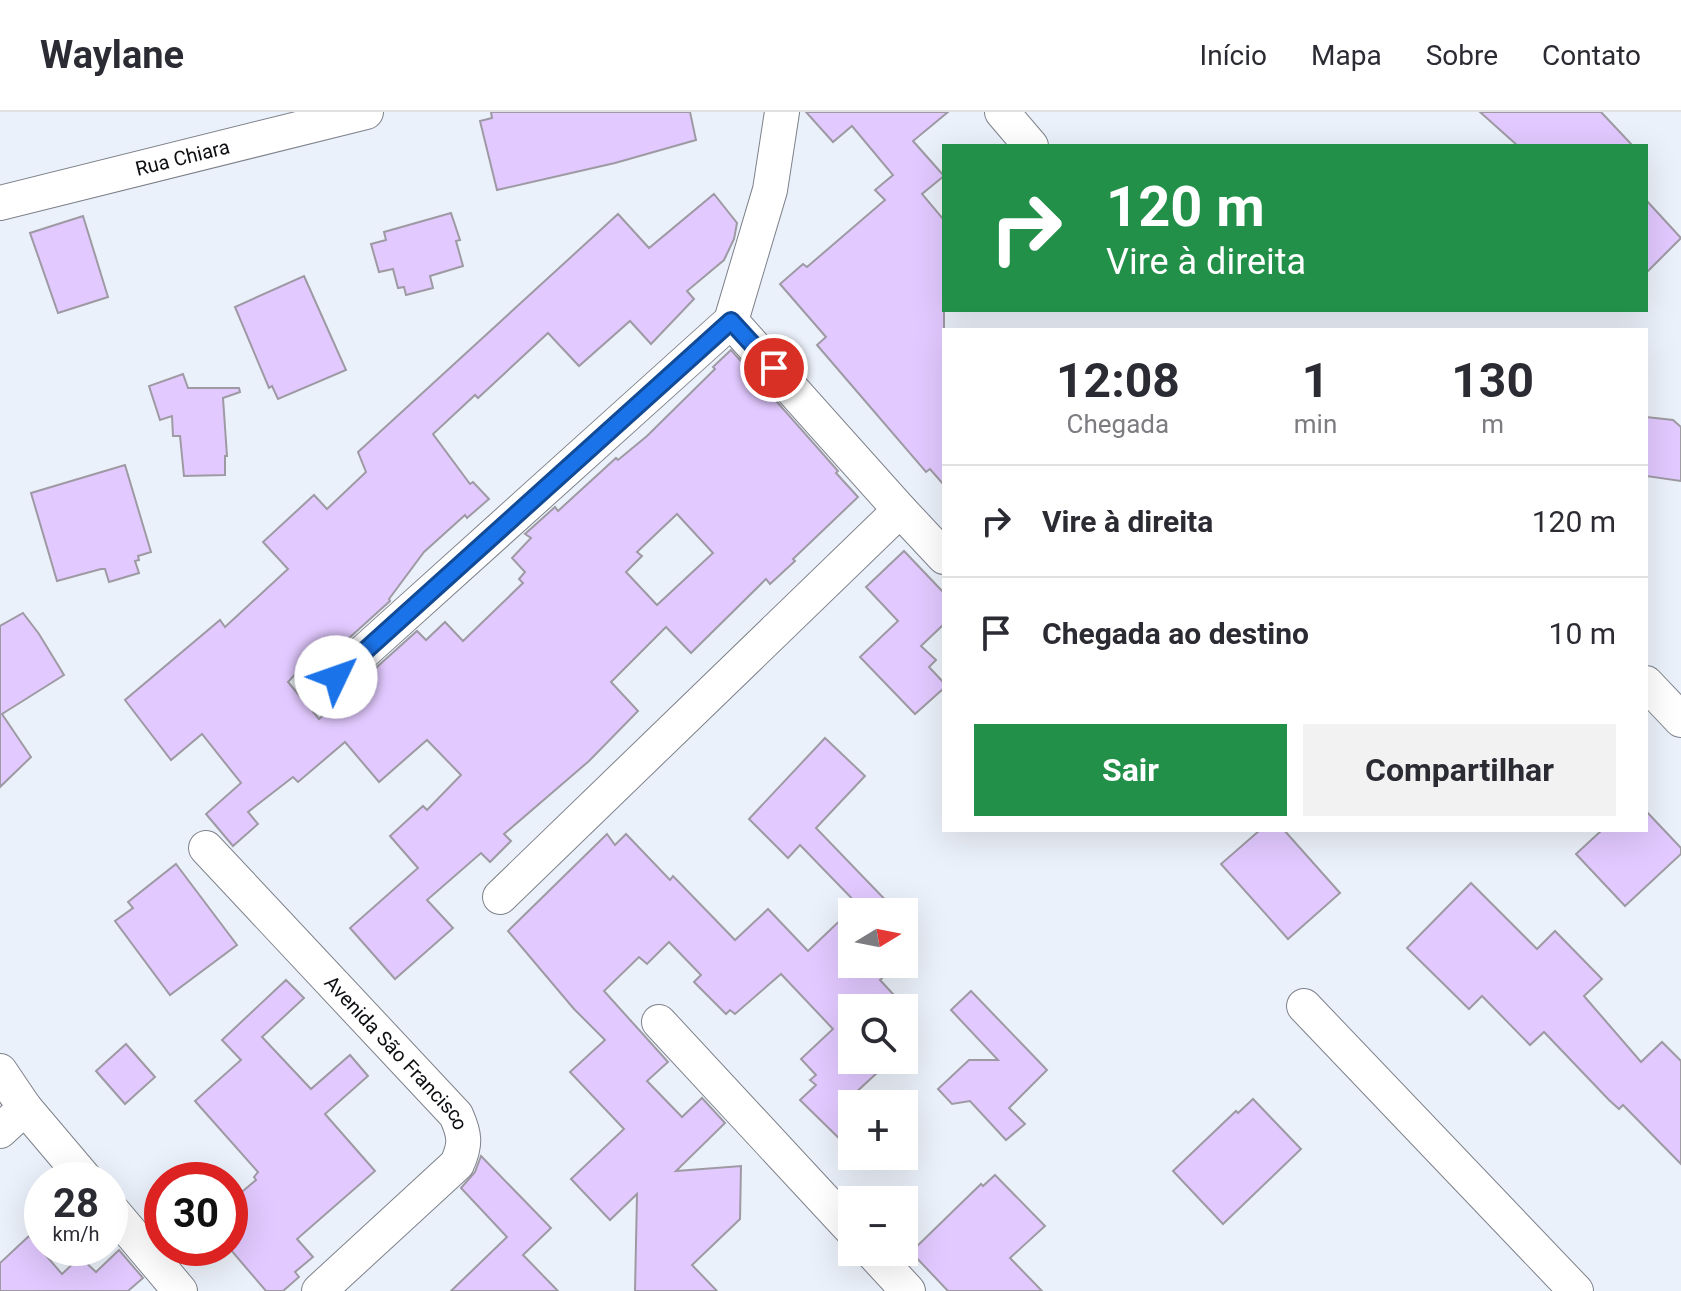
<!DOCTYPE html>
<html lang="pt">
<head>
<meta charset="utf-8">
<style>
	:root { --surface:#fff; --page:#f2f2f3; --text:#2b2b33; --muted:#7c7c81; --line:#e1e1e2; --accent:#229049 }
	body { margin:0; font-family:Roboto,sans-serif; background:var(--page); color:var(--text); height:100vh; display:flex; flex-direction:column; font-size:30px; white-space:nowrap }
	* { box-sizing:border-box; margin:0 }
	p { font-size:26px; color:var(--muted) }
	.icon { flex:none; width:44px; height:44px; fill:none; stroke:currentColor; stroke-width:2; stroke-linecap:round; stroke-linejoin:round }
	.map { position:relative; flex:1; overflow:hidden }
	.panel { position:absolute; left:942px; top:216px; width:706px; height:504px; display:flex; flex-direction:column; background:var(--surface); border-radius:0px; box-shadow:0 8px 32px #0002 }
	.panel>* { flex:none }
	.top-card { position:absolute; left:942px; top:32px; width:706px; height:168px; border-radius:0px; box-shadow:0 8px 32px #0002; background:#229049; color:#fff; overflow:hidden }
	.needle { width:52px; rotate:80deg }
	.controls { position:absolute; left:838px; top:786px; display:grid; gap:16px }
	.controls a { display:grid; place-items:center; width:80px; height:80px; border-radius:0px; background:var(--surface); box-shadow:0 8px 32px #0002; font-size:40px }
	.speed { position:absolute; left:24px; top:1050px; display:flex; gap:16px; font-size:40px; font-weight:700; text-align:center }
	.speed>* { display:grid; place-content:center; width:104px; height:104px; border-radius:50%; background:var(--surface); box-shadow:0 8px 32px #0002; line-height:1 }
	.speed small { font-size:20px; font-weight:400 }
	.speed .limit { border:12px solid #d22; background:#fff; color:#111 }
	.pin { position:absolute; display:grid; place-items:center; width:68px; height:68px; color:#fff; margin:-34px; border:4px solid #fff; border-radius:50%; box-shadow:0 2px 8px #0007 }
	.me { position:absolute; width:88px; margin:-44px; rotate:48deg; stroke-linejoin:round; filter:drop-shadow(0 0 6px #0008) }
	.turn { display:flex; align-items:center; gap:28px; height:168px; padding:0 32px; font-size:36px }
	.turn .icon { width:104px; height:104px; stroke-width:2.5 }
	.turn b { display:block; font-size:56px; line-height:68px }
	.eta { display:flex; justify-content:space-evenly; align-items:center; height:136px; text-align:center }
	.eta b { font-size:48px; font-weight:700; line-height:56px }
	.button { display:flex; gap:16px; margin-top:auto; padding:16px 32px }
	.button a { flex:1; height:92px; border-radius:0px; background:var(--accent); color:#fff; font-size:32px; font-weight:700; line-height:92px; text-align:center }
	.button a+a { background:var(--page); color:var(--text) }
	ul { padding:0; list-style:none }
	li { display:flex; align-items:center; gap:24px; height:112px; padding:0 32px; border-top:2px solid var(--line) }
	li div { flex:1 }
	li b { display:block; font-size:30px }
	li em { font-style:normal }
	header { display:flex; align-items:center; gap:48px; box-sizing:border-box; height:112px; padding:0 40px; background:var(--surface); border-bottom:2px solid var(--line) }
	header strong { font-size:38px }
	nav { display:flex; gap:44px; margin-inline-start:auto; font-size:28px }
	.map>svg:first-child { display:block }
</style>
</head>
<body>
<header>
<strong>Waylane</strong>
<nav><a>Início</a><a>Mapa</a><a>Sobre</a><a>Contato</a></nav>
</header>
<div class="map">
<svg width="1681" height="1179" viewBox="0 0 1681 1179">
	<rect width="100%" height="100%" fill="#ebf1fa"/>
	<g fill="#e2c9ff" stroke="#9e9aa3" stroke-width="2" fill-rule="evenodd">
		<path d="M491,0h199l6,28 -81,23 -118,27 -17,-69 12,-3z"/>
		<path d="M806,0h142l-35,29 31,35 -22,18 22,26v265l-14,-16 -4,3 -109,-127 9,-8 -46,-53 23,-20 4,3 78,-67 -10,-10 18,-15 -41,-49 -19,16z"/>
		<path d="M1480,0h121l32,34h-115z"/>
		<path d="M714,82l23,29 -3,16 -10,21 -37,31 7,8 -43,45 -21,-23 -51,45 -31,-33 -70,65 -3,-3 -42,39 37,50 3,-2 16,17 -22,19 -2,-3 -41,37 -35,47 1,2 -52,47 -9,-11 -41,45 31,37 98,-88 9,9 19,-18 18,19 60,-58 -4,-4 6,-7 -13,-14 19,-20 -6,-4 30,-27 3,4 58,-53 2,2 29,-24 68,-67 -2,-2 18,-17 107,121 -2,2 22,24 -65,62 2,2 -25,23 -4,-5 -75,74 -25,-26 -55,55 27,29 -49,50 -85,73 7,7 -21,21 -9,-9 -54,47 26,28 -58,51 -45,-51 68,-60 -28,-32 33,-30 4,4 34,-35 -34,-35 -48,42 -34,-40 -47,40 -5,-5 -45,35 10,12 -25,22 -27,-32 35,-31 -39,-49 -31,26 -46,-60 95,-80 5,7 63,-58 -25,-27 51,-47 13,14 39,-37 -8,-20 260,-238 31,34zM677,402l36,39 -56,52 -31,-33 16,-16 -5,-4z"/>
		<path d="M1646,88l35,38 -35,35z"/>
		<path d="M451,101l9,27 -4,1 7,25 -33,10 3,12 -27,7 -2,-8 -6,1 -5,-19 -14,3 -8,-28 15,-4 -2,-8z"/>
		<path d="M83,104l25,81 -50,16 -28,-80z"/>
		<path d="M304,164l42,94 -68,29 -6,-13 -3,2 -34,-81z"/>
		<path d="M183,262l5,14h51l1,4 -17,6 4,58h-2v19l-41,1 -4,-40h-7l-1,-20 -12,4 -11,-34z"/>
		<path d="M1646,305l27,3 8,7v54l-35,-5z"/>
		<path d="M125,353l26,87 -13,4 1,4 -4,1 4,12 -30,9 -4,-13h-4l-44,12 -26,-88z"/>
		<path d="M904,439l40,42v31l-23,22 15,14 -7,7 15,16v5l-29,26 -55,-57 38,-36 -32,-34z"/>
		<path d="M23,501l16,21 25,41 -62,39 29,43 -31,30v-161z"/>
		<path d="M825,626l40,38 -49,52 81,84h-32l-65,-67 -12,13 -39,-39z"/>
		<path d="M1646,699l35,37v6l-56,52 -49,-52 26,-24h44z"/>
		<path d="M1260,718h24l56,63 -52,46 -67,-75z"/>
		<path d="M607,722l8,11 11,-11 44,46 3,-4 62,64 33,-31 40,42 44,-42v55h45l-17,16 26,28h-54v52h39l-39,36v55l-52,-51 16,-15 -6,-5 6,-5 -15,-16 32,-30 -52,-55 -46,40 -5,-4 -4,4 -32,-32 7,-7 -32,-33 -22,22 -8,-7 -35,34 64,71 -21,19 35,36 20,-19 23,25 -49,48 65,-5 -1,53 -48,46 25,26h-82l2,-97 -27,26 -39,-41 53,-50 -54,-57 35,-32 -31,-31 -66,-78z"/>
		<path d="M176,752l61,81 -67,50 -55,-74 18,-13 -5,-6z"/>
		<path d="M1471,771l66,66 18,-18 47,48 -18,17 57,66 21,-20 19,19v103l-58,-59 -4,4 -10,-9 -65,-68 -14,13 -48,-49 -13,13 -62,-61z"/>
		<path d="M286,868l18,18 -42,39 49,52 39,-34 18,21 -43,38 50,57 -78,68 16,18 -18,15 4,5 -16,14h-17l-36,-42v-47l26,-22 -2,-3 4,-5 -63,-71 46,-41 -19,-20z"/>
		<path d="M971,879l76,79 -38,38 16,16 -19,16 -36,-39 -18,3 -14,-15 31,-29h29l-47,-50z"/>
		<path d="M126,932l29,33 -30,27 -29,-33z"/>
		<path d="M1253,987l48,50 -78,75 -50,-53 63,-60 2,2z"/>
		<path d="M481,1044l70,72 -28,27 35,36h-107l56,-54 -46,-49 14,-16z"/>
		<path d="M995,1063l50,51 -35,32 32,33h-94l-37,-39 70,-68 2,2z"/>
		<path d="M29,1124l33,38 18,-17 16,15 23,-22 24,28 -15,13h-128v-28z"/>
	</g>
	<g fill="none" stroke-linecap="round" stroke-linejoin="round">
		<g stroke="#7e828b" stroke-width="36">
			<g id="minor">
				<path d="M1002,0l29,34"/>
				<path id="s1" d="M0,91l366,-91"/>
				<path d="M900,398l44,47"/>
				<path d="M336,565l395,-356 39,-131 12,-78"/>
				<path d="M1646,571l35,37"/>
				<path id="s2" d="M206,736l250,267c9,20 10,29 1,49l-138,127"/>
				<path d="M500,785l400,-387 -169,-189"/>
				<path d="M1304,894l272,285"/>
				<path d="M659,910l193,208"/>
				<path d="M0,959l25,37"/>
				<path d="M0,1019l25,-23 61,72"/>
				<path d="M110,1096l70,83"/>
				<path d="M872,1140l36,39"/>
			</g>
		</g>
		<use href="#minor" stroke="#fff" stroke-width="34"/>
	</g>
	<g fill="none" stroke-linecap="round" stroke-linejoin="round">
		<g stroke="#114b97" stroke-width="20">
			<path id="route" d="M336,565l395,-356 43,47"/>
		</g>
		<use href="#route" stroke="#1a73e8" stroke-width="14"/>
	</g>
	<g text-anchor="middle" dominant-baseline="central" stroke-width="7" stroke-linejoin="round" paint-order="stroke">
		<g font-size="20" fill="#0d0f12" stroke="#fefefe">
			<text stroke="none"><textPath href="#s1" startOffset="188">Rua Chiara</textPath></text>
			<text stroke="none"><textPath href="#s2" startOffset="280">Avenida São Francisco</textPath></text>
		</g>
	</g>
</svg>
<div class="controls">
<a><svg class="needle" viewBox="-14 -14 28 28"><path d="M0-13l5 13h-10z" fill="#e53935"/><path d="M0 13l5-13h-10z" fill="#7c7c81"/></svg></a>
<a><svg class="icon" aria-label="search" viewBox="0 0 24 24"><circle cx="10" cy="10" r="6"/><path d="M15 15l6 6"/></svg></a>
<a>+</a>
<a>−</a>
</div>
<div class="speed"><div>28<small>km/h</small></div><div class="limit">30</div></div>
<div class="pin" style="left:774px;top:256px;background:#d93025"><svg class="icon" aria-label="arrive" viewBox="0 0 24 24"><path d="M6 21V4h12l-3 4 3 4H6"/></svg></div>
<svg class="me" style="left:336px;top:565px" viewBox="-20 -20 40 40"><circle r="19" fill="#fff"/><path d="M0-13L10 11 0 6-10 11z" fill="#1a73e8"/></svg>
<div class="top-card">
<div class="turn"><svg class="icon" aria-label="right" viewBox="0 0 24 24"><path d="M7 20v-9h11M14 6l5 5-5 5"/></svg><div><b>120 m</b>Vire à direita</div></div>
</div>
<section class="panel">
<div class="eta">
<div><b>12:08</b><p>Chegada</p></div>
<div><b>1</b><p>min</p></div>
<div><b>130</b><p>m</p></div>
</div>
<ul>
<li><svg class="icon" aria-label="right" viewBox="0 0 24 24"><path d="M7 20v-9h11M14 6l5 5-5 5"/></svg><div><b>Vire à direita</b></div><em>120 m</em></li>
<li><svg class="icon" aria-label="arrive" viewBox="0 0 24 24"><path d="M6 21V4h12l-3 4 3 4H6"/></svg><div><b>Chegada ao destino</b></div><em>10 m</em></li>
</ul>
<div class="button"><a>Sair</a><a>Compartilhar</a></div>
</section>
</div>
</body>
</html>
